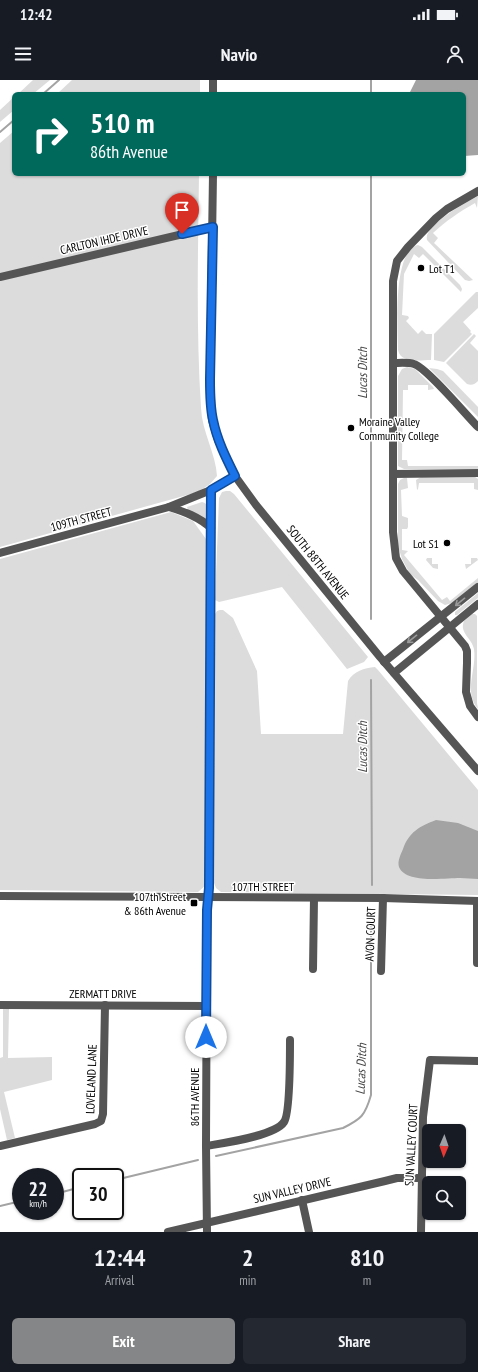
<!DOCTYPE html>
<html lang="en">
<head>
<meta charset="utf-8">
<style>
	:root { --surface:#171b24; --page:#242831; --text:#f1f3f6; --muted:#9ea1a6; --accent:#858687 }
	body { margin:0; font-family:"PT Sans Narrow",sans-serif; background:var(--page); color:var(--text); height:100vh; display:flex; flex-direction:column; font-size:15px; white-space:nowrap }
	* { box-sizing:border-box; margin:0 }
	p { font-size:13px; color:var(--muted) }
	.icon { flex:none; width:22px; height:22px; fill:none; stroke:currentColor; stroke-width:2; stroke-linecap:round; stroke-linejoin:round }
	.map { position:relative; height:1152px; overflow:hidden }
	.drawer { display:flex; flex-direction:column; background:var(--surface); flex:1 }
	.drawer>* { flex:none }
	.guide { position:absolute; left:12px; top:12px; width:454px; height:84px; border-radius:6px; box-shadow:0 1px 3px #0004; background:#00695c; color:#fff; overflow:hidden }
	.needle { width:26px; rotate:182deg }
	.buttons { position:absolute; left:422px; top:1044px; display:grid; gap:8px }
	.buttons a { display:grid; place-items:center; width:44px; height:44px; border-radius:6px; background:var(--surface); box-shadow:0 1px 3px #0004; font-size:20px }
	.speed { position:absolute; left:12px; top:1088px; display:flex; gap:8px; font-size:20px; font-weight:700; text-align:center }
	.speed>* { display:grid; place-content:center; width:52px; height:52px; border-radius:50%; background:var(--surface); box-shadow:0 1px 3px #0004; line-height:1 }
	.speed small { font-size:10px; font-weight:400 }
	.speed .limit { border:2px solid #111; border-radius:6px; background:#fff; color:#111 }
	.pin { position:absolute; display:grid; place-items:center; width:34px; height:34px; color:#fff; margin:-41px -17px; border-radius:50% 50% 50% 0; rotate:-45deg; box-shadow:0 0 4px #0007 }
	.pin .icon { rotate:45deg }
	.me { position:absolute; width:44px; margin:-22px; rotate:0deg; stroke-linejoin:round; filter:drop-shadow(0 0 3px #0008) }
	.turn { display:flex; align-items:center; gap:14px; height:84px; padding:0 12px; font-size:18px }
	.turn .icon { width:52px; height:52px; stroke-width:2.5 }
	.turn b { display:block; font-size:28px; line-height:34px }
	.eta { display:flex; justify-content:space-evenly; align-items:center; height:68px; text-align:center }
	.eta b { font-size:24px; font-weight:600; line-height:28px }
	.action { display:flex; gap:8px; margin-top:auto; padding:8px 12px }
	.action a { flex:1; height:46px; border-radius:6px; background:var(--accent); color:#fff; font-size:16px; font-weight:600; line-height:46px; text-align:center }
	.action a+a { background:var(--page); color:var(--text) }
	.status { display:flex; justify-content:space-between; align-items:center; height:28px; padding:0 20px; background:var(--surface); direction:ltr }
	.status svg { height:11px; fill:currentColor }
	header { display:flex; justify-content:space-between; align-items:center; height:52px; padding:0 12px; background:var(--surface); font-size:18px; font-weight:600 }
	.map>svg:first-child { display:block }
</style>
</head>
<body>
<div class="status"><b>12:42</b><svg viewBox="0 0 49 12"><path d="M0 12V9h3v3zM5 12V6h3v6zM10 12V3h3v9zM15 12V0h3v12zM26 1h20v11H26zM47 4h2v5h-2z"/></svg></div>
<header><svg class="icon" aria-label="menu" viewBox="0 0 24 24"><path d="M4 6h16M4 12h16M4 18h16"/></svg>Navio<svg class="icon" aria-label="person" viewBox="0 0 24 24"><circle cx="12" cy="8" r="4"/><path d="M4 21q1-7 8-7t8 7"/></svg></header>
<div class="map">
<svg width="478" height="1152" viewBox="0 0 478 1152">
	<rect width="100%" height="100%" fill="#fff"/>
	<g fill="#dcdcdc">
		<path d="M33,0h17l-17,14h-15z"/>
		<path d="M72,0h128v14h-143z"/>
		<path d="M14,17v13l-14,12v-12z"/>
		<path d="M14,51v43h185c-1,78 -3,157 2,234 1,24 15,46 16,68l-7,8 -12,8 -198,55v-404z"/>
		<path d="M478,116l-1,12 -2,-5c-16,9 -29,18 -42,30l5,5 -4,5 39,37 -4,1 -4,-1 -38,-40c-4,-15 39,-37 51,-44z"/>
		<path d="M418,165l4,2 38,38 2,4 -1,3 -38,-38 -4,4 -5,-4 -10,20 -2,41 6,1 1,2 -3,3 12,13 4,-4 4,4h6l-1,26c-11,0 -30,4 -33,-10 0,-20 -6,-99 20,-105z"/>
		<path d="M476,212h2v16l-15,14 8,9 -1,1 2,2 -28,28 -10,-2v-26z"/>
		<path d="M474,254l2,2 -6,7 8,8v30c-3,3 -6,5 -11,3l-21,-21z"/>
		<path d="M407,287l8,2 18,18 1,2 -6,1v-5h-20v5h-5l-1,70h5l1,6h70v3h-74l-6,-3v-90l4,-7z"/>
		<path d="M429,288l8,1 6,2 35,36v10z"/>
		<path d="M421,397h54l3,2v11l-4,-1v-6h-55l-1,6 -1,1 -1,-10z"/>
		<path d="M404,398h3l1,10 -7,2 1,26 6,2v9l-1,2h-5v21l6,1 -4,4 38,45 5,-3 3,4 28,-23v4l-26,21 -7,2 -7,-4 -20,-21 -8,-6 -8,-15 -4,-13v-62l2,-4z"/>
		<path d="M226,411h4l4,3 134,163 -4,5 -17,7 -65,-82 -63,15 -4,-2 4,-102 3,-6z"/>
		<path d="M202,422l3,1c5,6 4,10 2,17l-19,-10 -1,-3z"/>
		<path d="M171,432l22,9 13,18v346l-8,7 -198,-2v-331z"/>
		<path d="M427,478h5v6h6v5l-5,-1 -7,-8z"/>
		<path d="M471,478h6l1,2 -12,9 -1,-5h6z"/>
		<path d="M478,513v5l-21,17h-2v-3z"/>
		<path d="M220,530h3l10,8 24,53 4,63h82l5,-53c6,-10 16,-13 27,-14l3,3 100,120v105l-257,-3 -5,-4 -2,-5 -1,-151 2,-118 2,-3z"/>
		<path d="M472,534h3l2,2v87l1,6c-15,-18 -1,-39 -4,-60 -2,-11 -15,-16 -10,-28z"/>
		<path d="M3,929h6l-1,49 44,-1v23l-48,12 11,46 -8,2 -7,-31v-51l3,-1z"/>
	</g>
	<g fill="#a3a3a3">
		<path d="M416,0h62v75l-14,1v-62h-55z"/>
		<path d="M436,740l22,3 20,8v48c-6,0 -12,-1 -18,-1 -15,0 -54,6 -61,-11 -2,-6 2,-13 4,-18 6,-17 17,-23 33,-29z"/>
	</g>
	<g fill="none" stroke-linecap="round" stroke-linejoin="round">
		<g stroke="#a3a3a3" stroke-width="2">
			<path d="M371,0v14"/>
			<path d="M43,14l16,-14"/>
			<path d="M0,52l14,-12"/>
			<path d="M371,539v-445"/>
			<path d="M371,600l1,205"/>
			<path d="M216,1076l127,-28c18,-9 22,-12 28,-33v-180"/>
			<path d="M115,1100l83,-20"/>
			<path d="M55,1114l26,-7"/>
			<path d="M0,1126l21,-5"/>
		</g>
		<g stroke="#555" stroke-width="8">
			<path d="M478,111l-31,18 -11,9 -28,29 -11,14 -4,20v251l3,26 7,13 62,75 2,5v12l-1,29 4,14 8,11"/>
			<path d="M0,197l213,-50"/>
			<path d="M393,283c6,0 15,-1 21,1 13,4 52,51 64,63"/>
			<path d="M393,394l85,-1"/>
			<path d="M169,427c16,5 30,10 42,21"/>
			<path d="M0,473l169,-46 42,-17"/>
			<path d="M384,582l94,-75"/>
			<path d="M394,593l84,-69"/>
			<path d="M477,821v62h1"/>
			<path d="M313,889l1,-71"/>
			<path d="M381,891l2,-73"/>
			<path d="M0,925l207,1"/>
			<path d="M0,1066l95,-22 6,-3 2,-7 2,-109"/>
			<path d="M206,1066c17,-3 69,-10 78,-24 6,-8 6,-68 6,-82"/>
			<path d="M302,1120l7,32"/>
			<path d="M168,1152l217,-51 12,-3h24"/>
			<path d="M207,1152l-1,-86 1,-236 2,-22 2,-398 24,-14"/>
			<path d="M421,1152l2,-115 7,-57 48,1"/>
		</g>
		<g stroke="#555" stroke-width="8">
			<path d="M213,14v-14"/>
			<path d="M213,94l-3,205 2,41 6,20 17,36 21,29 124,152 98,114"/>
			<path d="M0,816l383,2 95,3"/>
		</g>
	</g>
	<defs><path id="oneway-shaft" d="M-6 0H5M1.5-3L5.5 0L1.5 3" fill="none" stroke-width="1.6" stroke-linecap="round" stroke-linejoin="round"/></defs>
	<g stroke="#999">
		<use href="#oneway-shaft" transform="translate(460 522) rotate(141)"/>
		<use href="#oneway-shaft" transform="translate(412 559) rotate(141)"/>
	</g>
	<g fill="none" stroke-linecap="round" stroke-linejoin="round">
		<g stroke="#114b97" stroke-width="10">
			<path id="route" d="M182,154l31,-7 -3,152c0,14 0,28 3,41 4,20 13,38 22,56l-24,14 -2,398 -2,22 -1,127"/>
		</g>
		<use href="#route" stroke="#1a73e8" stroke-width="7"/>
	</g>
	<g fill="#000" stroke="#fff" stroke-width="1.5">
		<circle cx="421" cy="188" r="4"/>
		<circle cx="351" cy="348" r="4"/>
		<circle cx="447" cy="463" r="4"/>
		<rect x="190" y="819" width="8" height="8" rx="2"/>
	</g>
	<g text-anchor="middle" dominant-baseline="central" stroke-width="3" stroke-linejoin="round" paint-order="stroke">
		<g font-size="12" fill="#000" stroke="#fff">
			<text transform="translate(104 160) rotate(-13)">CARLTON IHDE DRIVE</text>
			<text transform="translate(81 439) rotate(-15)">109TH STREET</text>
			<text transform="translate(318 482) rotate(51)">SOUTH 88TH AVENUE</text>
			<text x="263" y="806">107TH STREET</text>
			<text transform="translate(370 854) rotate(-88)">AVON COURT</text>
			<text x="103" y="913">ZERMATT DRIVE</text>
			<text transform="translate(91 999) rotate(-88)">LOVELAND LANE</text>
			<text transform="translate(194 1017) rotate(-90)">86TH AVENUE</text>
			<text transform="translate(411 1065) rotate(-87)">SUN VALLEY COURT</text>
			<text transform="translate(292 1110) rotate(-13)">SUN VALLEY DRIVE</text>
		</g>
		<g font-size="12" fill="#000" stroke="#fff" text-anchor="start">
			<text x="429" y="188">Lot T1</text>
			<text x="359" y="341">Moraine Valley<tspan x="359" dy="14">Community College</tspan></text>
			<text x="439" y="463" text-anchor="end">Lot S1</text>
			<text x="186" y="816" text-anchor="end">107th Street<tspan x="186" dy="14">&amp; 86th Avenue</tspan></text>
		</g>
		<g font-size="13" font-style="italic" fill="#444" stroke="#fff">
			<text transform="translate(362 293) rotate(-90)">Lucas Ditch</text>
			<text transform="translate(362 667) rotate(-90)">Lucas Ditch</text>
			<text transform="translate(361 989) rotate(-88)">Lucas Ditch</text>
		</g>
	</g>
</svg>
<div class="buttons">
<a><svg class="needle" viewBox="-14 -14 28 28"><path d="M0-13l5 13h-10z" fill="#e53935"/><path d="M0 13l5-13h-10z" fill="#9ea1a6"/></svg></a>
<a><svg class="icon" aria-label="search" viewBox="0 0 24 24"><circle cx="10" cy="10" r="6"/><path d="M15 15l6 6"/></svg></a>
</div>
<div class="speed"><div>22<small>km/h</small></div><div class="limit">30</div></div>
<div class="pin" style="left:182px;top:154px;background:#d93025"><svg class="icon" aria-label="arrive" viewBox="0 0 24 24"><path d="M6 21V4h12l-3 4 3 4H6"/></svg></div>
<svg class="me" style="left:206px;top:957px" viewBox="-20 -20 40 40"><circle r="19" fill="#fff"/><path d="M0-13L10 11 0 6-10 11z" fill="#1a73e8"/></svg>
<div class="guide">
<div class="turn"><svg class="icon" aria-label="right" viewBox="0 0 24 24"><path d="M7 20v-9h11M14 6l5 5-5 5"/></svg><div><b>510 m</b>86th Avenue</div></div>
</div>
</div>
<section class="drawer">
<div class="eta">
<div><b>12:44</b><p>Arrival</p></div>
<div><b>2</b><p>min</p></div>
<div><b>810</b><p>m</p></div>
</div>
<div class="action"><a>Exit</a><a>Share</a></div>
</section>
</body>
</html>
